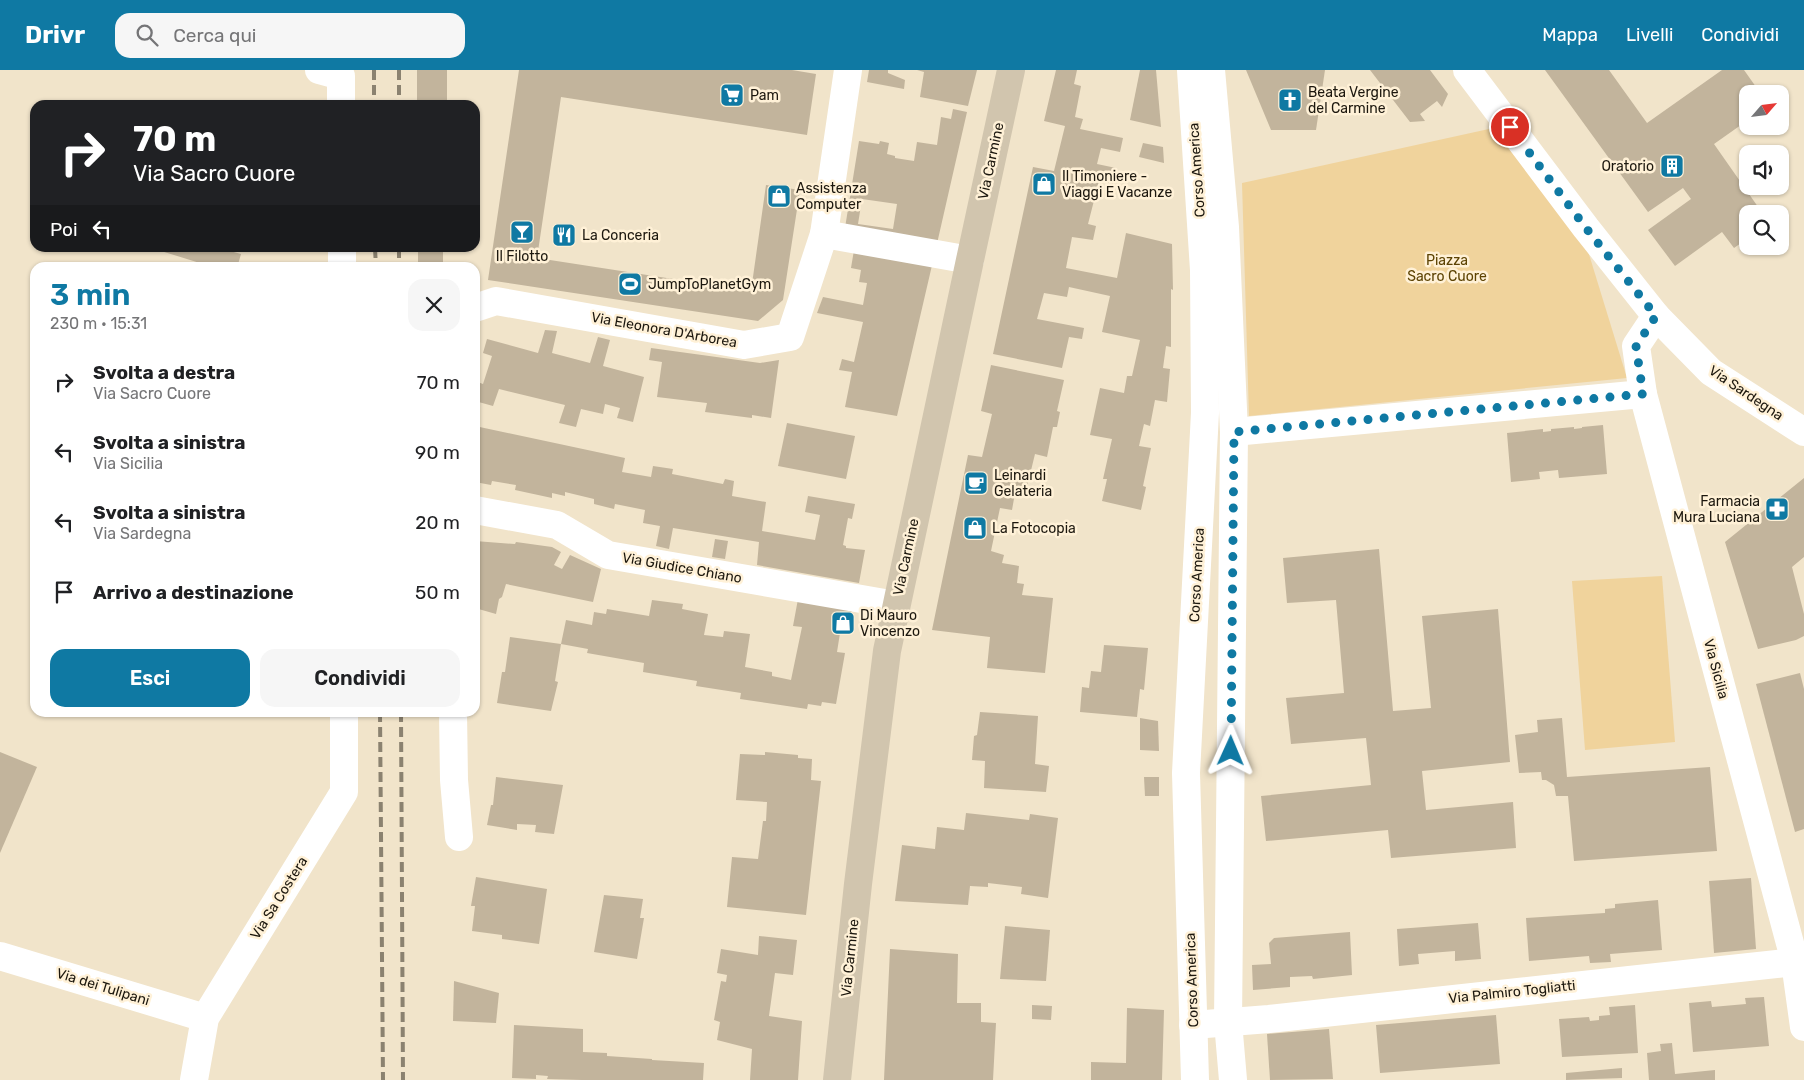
<!DOCTYPE html>
<html lang="it">
<head>
<meta charset="utf-8">
<style>
	:root { --surface:#fff; --page:#f6f6f6; --text:#202124; --muted:#757577; --accent:#0f79a3 }
	body { margin:0; font-family:Rubik,sans-serif; background:var(--page); color:var(--text); height:100vh; display:flex; flex-direction:column; font-size:19px; white-space:nowrap }
	* { box-sizing:border-box; margin:0 }
	p { font-size:16px; color:var(--muted) }
	.icon { flex:none; width:28px; height:28px; fill:none; stroke:currentColor; stroke-width:2; stroke-linecap:round; stroke-linejoin:round }
	.map { position:relative; flex:1; overflow:hidden }
	.sheet { position:absolute; left:30px; top:192px; width:450px; height:455px; display:flex; flex-direction:column; background:var(--surface); border-radius:15px; box-shadow:0 1px 4px #0004 }
	.sheet>* { flex:none }
	.guide { position:absolute; left:30px; top:30px; width:450px; height:152px; border-radius:15px; box-shadow:0 1px 4px #0004; background:#202124; color:#fff; overflow:hidden }
	.needle { width:32px; rotate:62deg }
	.fabs { position:absolute; left:1739px; top:15px; display:grid; gap:10px }
	.fabs a { display:grid; place-items:center; width:50px; height:50px; border-radius:10px; background:var(--surface); box-shadow:0 1px 4px #0004; font-size:25px }
	.pin { position:absolute; display:grid; place-items:center; width:42px; height:42px; color:#fff; margin:-21px; border:2px solid #fff; border-radius:50%; box-shadow:0 1px 5px #0007 }
	.me { position:absolute; width:55px; margin:-28px; rotate:1deg; stroke-linejoin:round; filter:drop-shadow(0 0 4px #0008) }
	.turn { display:flex; align-items:center; gap:18px; height:105px; padding:0 20px; font-size:22px }
	.turn .icon { width:65px; height:65px; stroke-width:2.5 }
	.turn b { display:block; font-size:35px; line-height:42px }
	.then { display:flex; align-items:center; height:48px; padding:0 20px; background:#0003; gap:10px; font-size:19px }
	.round { display:grid; place-items:center; flex:none; width:52px; height:52px; border-radius:15px; background:var(--page) }
	.summary { display:flex; align-items:center; justify-content:space-between; height:85px; padding:0 20px }
	h1 { font-size:30px; font-weight:600; line-height:38px; color:var(--accent) }
	.cta { display:flex; gap:10px; margin-top:auto; padding:10px 20px }
	.cta a { flex:1; height:58px; border-radius:15px; background:var(--accent); color:#fff; font-size:20px; font-weight:600; line-height:58px; text-align:center }
	.cta a+a { background:var(--page); color:var(--text) }
	ul { padding:0; list-style:none }
	li { display:flex; align-items:center; gap:15px; height:70px; padding:0 20px }
	li div { flex:1 }
	li b { display:block; font-size:19px }
	li em { font-style:normal }
	header { display:flex; align-items:center; gap:30px; box-sizing:border-box; height:70px; padding:0 25px; background:var(--accent); color:#fff }
	header strong { font-size:24px }
	nav { display:flex; gap:28px; margin-inline-start:auto; font-size:18px }
	.search { width:350px; height:45px; background:var(--page); display:flex; align-items:center; gap:12px; box-sizing:border-box; padding:0 18px; border-radius:15px; color:var(--muted); font-size:19px }
	.map>svg:first-child { display:block }
</style>
</head>
<body>
<header>
<strong>Drivr</strong>
<div class="search"><svg class="icon" aria-label="search" viewBox="0 0 24 24"><circle cx="10" cy="10" r="6"/><path d="M15 15l6 6"/></svg>Cerca qui</div>
<nav><a>Mappa</a><a>Livelli</a><a>Condividi</a></nav>
</header>
<div class="map">
<svg width="1804" height="1010" viewBox="0 0 1804 1010">
	<rect width="100%" height="100%" fill="#f1e4ca"/>
	<g fill="#f0d39c">
		<path d="M1498,57l86,111 43,140 -378,38 -7,-233z"/>
		<path d="M1662,506l13,166 -90,8 -13,-169z"/>
	</g>
	<g fill="#c2b49c" fill-rule="evenodd">
		<rect x="417" y="0" width="30" height="35"/>
		<path d="M519,0h273l24,4 -9,61 -246,-38 -24,161 214,33 15,-106 34,5 -17,110 -25,21 -270,-41z"/>
		<path d="M869,0h19v3l17,7 -1,9 -37,-7z"/>
		<path d="M917,0h60l-9,36 -48,-9 4,-25z"/>
		<path d="M1056,0h21l-3,14 7,2 -6,31 8,2 -3,10 43,9 -3,14 -19,-4 -4,16 19,4 -3,16 -14,-3 -11,43 8,2 -3,14 -21,-3 -6,31 51,10 9,-45 46,11 1,46 -2,-1v58l-5,-1 -3,22 7,1 -3,33 -12,-2 -5,26 -6,-2 -5,22 12,2 -8,38 3,1 -5,23 -39,-9 5,-22h-4l9,-40 -22,-4 10,-47 24,5 3,-17h5l8,-36 -38,-8 8,-36 -41,-9 -2,10 -23,-4 -7,26 47,9 -2,11 -13,-2 -7,31 -69,-14 40,-187 21,4 11,-45 -21,-5z"/>
		<path d="M1140,0h16l5,57 -31,-7z"/>
		<path d="M1246,0h79l-9,60h-45z"/>
		<path d="M1370,0h60l18,24 -6,13 -5,-6 -17,13 5,7 -15,1z"/>
		<path d="M1545,0h64l38,53 75,-53h22l17,24h-13v26l-34,24 49,70h-15v24l-14,10 -12,-16 -47,34 -27,-36 43,-31 -8,-11 -35,24z"/>
		<path d="M953,39l14,3 -31,136 -92,-14 15,-93 20,3 1,-3 9,2 -2,11 8,2v2l19,3 3,-19 20,3 4,-28 10,2zM862,129l35,5 -4,25 -35,-5z"/>
		<path d="M1143,73l20,4 1,16 -25,-6z"/>
		<path d="M162,178h57l22,6 -4,14h-21l-55,-17z"/>
		<rect x="418" y="178" width="25" height="20"/>
		<path d="M854,180l79,11 -36,155 -52,-9 7,-35 -13,-2 3,-11 12,3 9,-40 -46,-9 6,-16 40,8 4,-22 -8,-1 2,-12 -10,-2z"/>
		<path d="M545,260l12,1 -5,22 38,10 8,-26 12,3 -7,26 41,11 -11,45 -16,-4 3,-10 -15,-4 -2,10 -22,-5 -5,18 -17,-4 6,-18 -66,-16 -6,17 -18,-5v-20l8,3 9,-28 -9,-3 4,-14 51,14z"/>
		<path d="M651,278l109,15 19,-3 -8,58 -19,-3v3l-47,-6 2,-9 -50,-6 5,-35 -13,-2z"/>
		<path d="M991,295l73,15 -7,31 3,1 -3,15h-4l-6,30 -12,-3 -10,41 -10,-2 -3,17 -12,-2 -9,43 13,4 -2,8 17,3 -2,17 7,1 -2,11 31,3 -8,75 -58,-5 3,-31 -58,-7 36,-175 14,2 10,-43 -11,-3z"/>
		<path d="M787,353l68,13 -9,43 -68,-13z"/>
		<path d="M1603,355l4,49 -48,4 -1,-8 -19,2 1,7 -29,3 -4,-49 36,-4v3l8,-1v-2l23,-2v2l8,-1v-1z"/>
		<path d="M475,356l150,32 -3,14 29,5 2,-11 20,3 -1,5 51,10 2,-5 9,2 -2,15 34,6 -4,29 53,9 5,-25 -15,-3 3,-16 47,8 -3,15 -4,-1 -5,27 3,1v2l19,2 -6,33 -102,-18 2,-23 -86,-14 -4,21 -13,-3 4,-20 -17,-3 2,-13 -30,-6 -1,5 -20,-5v-5l-29,-7v4l-13,-3v5l-37,-8 1,-5 -24,-4 -1,4 -16,-3z"/>
		<path d="M1804,408v79l-12,10 12,47v22l-8,4 -38,9 -33,-107z"/>
		<path d="M715,469l13,2 -3,18 -13,-2z"/>
		<path d="M475,471l40,3 1,-2 36,5 9,5 -7,13 8,4 8,-14 31,14 -8,33 -87,-18 -4,13 -3,2 -3,15 -21,-6z"/>
		<path d="M1379,479l14,162 38,-3 -9,-92 76,-7 12,153 -88,9 4,39 87,-8 3,46 -125,10 -3,-28 -122,11 -5,-45 110,-11 -5,-47 -75,6 -5,-46 58,-5 -8,-93 -49,3 -4,-45z"/>
		<path d="M798,529l54,10 -4,25 -8,-1 -3,19 8,1 -9,51 -14,-2 -1,4 -13,-2 -1,5 -67,-10 1,-6 -45,-7 1,-5 -54,-9 1,-9 -57,-10 1,-4 -27,-5 5,-24 26,5 2,-13 12,2 1,-5 42,7 3,-16 31,4 -1,5 26,5 -4,21 19,2 1,-6 26,3 -5,33 27,5v4l19,4 11,-53 -9,-1z"/>
		<path d="M510,567l51,7 -6,37 3,1 -7,29 -54,-8 5,-31h3z"/>
		<path d="M1104,575l44,3 -4,42 -4,-1 -3,28 -57,-5 2,-25 7,1 2,-17 10,1z"/>
		<path d="M1800,603l4,16v140l-9,3 -39,-148z"/>
		<path d="M980,642l58,4 -3,48 14,2 -3,26 -62,-4 1,-27 -13,-1 2,-24 3,-1z"/>
		<path d="M1140,648l18,3 1,30 -19,-1z"/>
		<path d="M1562,648l5,59 143,-10 7,84 -143,10 -6,-65h-12l-2,-11 -8,-5h-4l-1,-8 -22,1 -4,-38 23,-3 -1,-12z"/>
		<path d="M0,682l37,15 -37,86z"/>
		<path d="M765,682l33,3v3l14,1 -1,21 10,1 -15,134 -79,-8 5,-50 26,2 5,-38h3l1,-19 -31,-2 4,-46 25,1z"/>
		<path d="M496,707l67,8 -9,49 -19,-2 1,-7 -19,-1v6l-30,-5 4,-20h2z"/>
		<path d="M1144,707h15v19h-14z"/>
		<path d="M966,743l63,7 1,-6 28,4 -10,80 -27,-4 1,-7 -34,-4v4l-18,-1 -2,19 -73,-4 7,-56 33,4 2,-22 27,3z"/>
		<path d="M476,807l71,12 -8,55 -37,-5v-4l-30,-4 3,-25h-4z"/>
		<path d="M1751,808l5,71 -42,4 -5,-72z"/>
		<path d="M604,825l39,4 -3,19h4l-7,41 -43,-7z"/>
		<path d="M1658,830l4,50 -52,4 1,8 -21,1 -1,-7 -60,5 -3,-43 79,-5v-4l10,-1v-4z"/>
		<path d="M1478,853l3,36 -26,2v-10l-37,3 1,10 -20,2 -2,-37z"/>
		<path d="M1005,856l45,4 -4,51 -46,-2z"/>
		<path d="M1350,862l2,43 -39,4 -1,-3 -22,1v10l-37,3 -1,-25 19,-1 -2,-21 5,-5z"/>
		<path d="M759,866l38,4 -4,35 -18,-2 -6,43 33,5 -4,59h-48l2,-31 -35,-9 3,-18 -6,-2 7,-39 5,1 1,-7 -10,-2 4,-24 37,6z"/>
		<path d="M890,879l68,5 -1,49h24v19l15,1 -3,57h-109z"/>
		<path d="M454,911l45,12 -3,30 -43,-2z"/>
		<path d="M1764,927l5,49 -76,6 -4,-49 22,-2 1,6 34,-3 -1,-6z"/>
		<path d="M1032,935l20,1 -1,14 -19,-1z"/>
		<path d="M1635,935l3,48 -76,4 -3,-38 30,-2 1,4 9,-1v-4l11,-1 -1,-8z"/>
		<path d="M1127,938l37,2 -2,70h-71v-18l35,1z"/>
		<path d="M1496,945l4,49 -120,9 -4,-48z"/>
		<path d="M514,955l69,4v23l24,1v3l45,3v1l52,3 -1,17h-121l-35,-1 1,-3 -12,-1v4l-24,-1z"/>
		<path d="M1329,959l4,50 -63,1 -3,-46z"/>
		<path d="M1672,973l3,31 40,-4v10h-66l-2,-27 14,-2 -1,-7z"/>
		<path d="M1622,998v10l-56,2v-7z"/>
	</g>
	<g fill="none" stroke-linecap="round" stroke-linejoin="round">
		<g stroke="#fff" stroke-width="28">
			<path d="M319,0l22,6v29"/>
			<path d="M824,164l146,26"/>
			<path d="M342,178v20"/>
			<path d="M475,238l21,-7 248,44 46,-8 34,-103 24,-164"/>
			<path d="M1656,246l-20,30 7,48 152,568 9,65"/>
			<path d="M1234,362l409,-38"/>
			<path d="M475,440l82,15 51,30 288,50"/>
			<path d="M453,642l1,68 5,57"/>
			<path d="M0,886l205,62"/>
			<path d="M1193,955l76,-6 526,-57"/>
			<path d="M194,1010l11,-62 139,-226v-80"/>
		</g>
		<g stroke="#fff" stroke-width="28">
			<path d="M1191,0l13,200 1,143 -19,360 9,307"/>
			<path d="M1211,0l14,157 9,205 -6,590 5,58"/>
			<path d="M1467,0l119,158 70,88 55,56 93,60"/>
		</g>
		<path stroke="#d1c5ae" stroke-width="28" d="M837,1010l21,-196 29,-233 83,-391 41,-190"/>
		<g stroke="#8b8270" stroke-width="4" stroke-dasharray="10 5" stroke-linecap="butt">
			<path d="M374,0v35"/>
			<path d="M399,0v35"/>
			<path d="M375,178l1,20"/>
			<path d="M399,178v20"/>
			<path d="M380,642l3,368"/>
			<path d="M401,642l2,368"/>
		</g>
	</g>
	<g fill="none" stroke-linecap="round" stroke-linejoin="round">
		<path stroke="#0f79a3" stroke-width="9" stroke-dasharray="0 16.2" d="M1231,681l3,-319 409,-38 -7,-48 20,-30 -70,-88 -76,-101"/>
	</g>
	<defs>
		<g id="supermarket-square" transform="scale(1.25)"><rect x="-9" y="-9" width="18" height="18" rx="4" fill="#0f79a3" stroke="#fff1d7"/><path d="M-6-5.5h2.5l.6 2H6L4.5 2H-2.5L-4.4-4H-6ZM-1.5 3.2a1.3 1.3 0 1 0 .1 0ZM3 3.2a1.3 1.3 0 1 0 .1 0Z" fill="#fff"/></g>
		<g id="church-square" transform="scale(1.25)"><rect x="-9" y="-9" width="18" height="18" rx="4" fill="#0f79a3" stroke="#fff1d7"/><path d="M-1.2-6h2.4v3.5h3.3v2.4h-3.3V6h-2.4V-.1h-3.3v-2.4h3.3Z" fill="#fff"/></g>
		<g id="building-square" transform="scale(1.25)"><rect x="-9" y="-9" width="18" height="18" rx="4" fill="#0f79a3" stroke="#fff1d7"/><path d="M-4-6H4V6H1V3H-1V6H-4ZM-2.5-4.3h1.7v1.8h-1.7ZM.8-4.3h1.7v1.8H.8ZM-2.5-1h1.7V.8h-1.7ZM.8-1h1.7V.8H.8Z" fill="#fff"/></g>
		<g id="shop-square" transform="scale(1.25)"><rect x="-9" y="-9" width="18" height="18" rx="4" fill="#0f79a3" stroke="#fff1d7"/><path d="M-5-2.5h2.3a2.7 3.5 0 0 1 5.4 0H5L5.5 6h-11ZM-1.5-2.5h3a1.5 2.3 0 0 0-3 0Z" fill="#fff"/></g>
		<g id="bar-square" transform="scale(1.25)"><rect x="-9" y="-9" width="18" height="18" rx="4" fill="#0f79a3" stroke="#fff1d7"/><path d="M-6-5H6L.8 .8V4.5H3.5V6h-7V4.5H-.8V.8Z" fill="#fff"/></g>
		<g id="restaurant-square" transform="scale(1.25)"><rect x="-9" y="-9" width="18" height="18" rx="4" fill="#0f79a3" stroke="#fff1d7"/><path d="M-5-6h1v4h1v-4h1v4h1v-4h1v5L-1.5 .5V6h-2V.5L-5-1ZM5-6V6H3V1.5H1.5Q1.5-4 5-6Z" fill="#fff"/></g>
		<g id="stadium-square" transform="scale(1.25)"><rect x="-9" y="-9" width="18" height="18" rx="4" fill="#0f79a3" stroke="#fff1d7"/><path d="M0-5a6.5 5 0 1 0 0 10a6.5 5 0 1 0 0-10ZM-3.5-1.8h7v3.6h-7Z" fill="#fff"/></g>
		<g id="cafe-square" transform="scale(1.25)"><rect x="-9" y="-9" width="18" height="18" rx="4" fill="#0f79a3" stroke="#fff1d7"/><path d="M-5.5-4.5H6V0H3Q3 3.5 0 3.5H-2.5Q-5.5 3.5-5.5 0ZM3-3.2v2h1.7v-2ZM-6 4.5H4V6H-6Z" fill="#fff"/></g>
		<g id="pharmacy-square" transform="scale(1.25)"><rect x="-9" y="-9" width="18" height="18" rx="4" fill="#0f79a3" stroke="#fff1d7"/><path d="M-2-6h4v4h4v4h-4v4h-4v-4h-4v-4h4Z" fill="#fff"/></g>
	</defs>
	<g fill-rule="evenodd">
		<use href="#supermarket-square" x="732" y="25"/>
		<use href="#church-square" x="1290" y="30"/>
		<use href="#building-square" x="1672" y="96"/>
		<use href="#shop-square" x="1044" y="114"/>
		<use href="#shop-square" x="779" y="126"/>
		<use href="#bar-square" x="522" y="162"/>
		<use href="#restaurant-square" x="564" y="165"/>
		<use href="#stadium-square" x="630" y="214"/>
		<use href="#cafe-square" x="976" y="413"/>
		<use href="#pharmacy-square" x="1777" y="439"/>
		<use href="#shop-square" x="975" y="458"/>
		<use href="#shop-square" x="843" y="553"/>
	</g>
	<g text-anchor="middle" dominant-baseline="central" stroke-width="5" stroke-linejoin="round" paint-order="stroke">
		<g font-size="14" fill="#1c170e" stroke="#fff1d7" text-anchor="start">
			<text x="1308" y="22">Beata Vergine<tspan x="1308" dy="16">del Carmine</tspan></text>
			<text x="750" y="25">Pam</text>
			<text x="1654" y="96" text-anchor="end">Oratorio</text>
			<text x="1062" y="106">Il Timoniere -<tspan x="1062" dy="16">Viaggi E Vacanze</tspan></text>
			<text x="796" y="118">Assistenza<tspan x="796" dy="16">Computer</tspan></text>
			<text x="582" y="165">La Conceria</text>
			<text x="522" y="186" text-anchor="middle">Il Filotto</text>
			<text x="648" y="214">JumpToPlanetGym</text>
			<text x="994" y="405">Leinardi<tspan x="994" dy="16">Gelateria</tspan></text>
			<text x="1760" y="431" text-anchor="end">Farmacia<tspan x="1760" dy="16">Mura Luciana</tspan></text>
			<text x="992" y="458">La Fotocopia</text>
			<text x="860" y="545">Di Mauro<tspan x="860" dy="16">Vincenzo</tspan></text>
		</g>
		<g font-size="14" fill="#1c170e" stroke="#fff1d7">
			<text transform="translate(991 91) rotate(-78)">Via Carmine</text>
			<text transform="translate(1197 100) rotate(-94)">Corso America</text>
			<text transform="translate(664 260) rotate(10)">Via Eleonora D'Arborea</text>
			<text transform="translate(1746 323) rotate(34)">Via Sardegna</text>
			<text transform="translate(906 487) rotate(-78)">Via Carmine</text>
			<text transform="translate(682 498) rotate(10)">Via Giudice Chiano</text>
			<text transform="translate(1197 505) rotate(-87)">Corso America</text>
			<text transform="translate(1716 599) rotate(75)">Via Sicilia</text>
			<text transform="translate(279 828) rotate(-58)">Via Sa Costera</text>
			<text transform="translate(850 888) rotate(-84)">Via Carmine</text>
			<text transform="translate(1192 910) rotate(-92)">Corso America</text>
			<text transform="translate(103 917) rotate(17)">Via dei Tulipani</text>
			<text transform="translate(1512 922) rotate(-6)">Via Palmiro Togliatti</text>
		</g>
		<g font-size="14" fill="#5d4303" stroke="#fff1d7">
			<text x="1447" y="190">Piazza<tspan x="1447" dy="16">Sacro Cuore</tspan></text>
		</g>
	</g>
</svg>
<div class="fabs">
<a><svg class="needle" viewBox="-14 -14 28 28"><path d="M0-13l5 13h-10z" fill="#e53935"/><path d="M0 13l5-13h-10z" fill="#757577"/></svg></a>
<a><svg class="icon" aria-label="sound" viewBox="0 0 24 24"><path d="M4 9h4l5-4v14l-5-4H4zM17 9q2 3 0 6"/></svg></a>
<a><svg class="icon" aria-label="search" viewBox="0 0 24 24"><circle cx="10" cy="10" r="6"/><path d="M15 15l6 6"/></svg></a>
</div>
<div class="pin" style="left:1510px;top:57px;background:#d93025"><svg class="icon" aria-label="arrive" viewBox="0 0 24 24"><path d="M6 21V4h12l-3 4 3 4H6"/></svg></div>
<svg class="me" style="left:1231px;top:681px" viewBox="-20 -20 40 40"><path d="M0-17L14 15 0 8-14 15z" fill="#0f79a3" stroke="#fff" stroke-width="4"/></svg>
<div class="guide">
<div class="turn"><svg class="icon" aria-label="right" viewBox="0 0 24 24"><path d="M7 20v-9h11M14 6l5 5-5 5"/></svg><div><b>70 m</b>Via Sacro Cuore</div></div>
<div class="then">Poi<svg class="icon" aria-label="left" viewBox="0 0 24 24"><path d="M17 20v-9H6M10 6l-5 5 5 5"/></svg></div>
</div>
<section class="sheet">
<div class="summary"><div><h1>3 min</h1><p>230 m · 15:31</p></div><a class="round"><svg class="icon" aria-label="close" viewBox="0 0 24 24"><path d="M6 6l12 12M18 6L6 18"/></svg></a></div>
<ul>
<li><svg class="icon" aria-label="right" viewBox="0 0 24 24"><path d="M7 20v-9h11M14 6l5 5-5 5"/></svg><div><b>Svolta a destra</b><p>Via Sacro Cuore</p></div><em>70 m</em></li>
<li><svg class="icon" aria-label="left" viewBox="0 0 24 24"><path d="M17 20v-9H6M10 6l-5 5 5 5"/></svg><div><b>Svolta a sinistra</b><p>Via Sicilia</p></div><em>90 m</em></li>
<li><svg class="icon" aria-label="left" viewBox="0 0 24 24"><path d="M17 20v-9H6M10 6l-5 5 5 5"/></svg><div><b>Svolta a sinistra</b><p>Via Sardegna</p></div><em>20 m</em></li>
<li><svg class="icon" aria-label="arrive" viewBox="0 0 24 24"><path d="M6 21V4h12l-3 4 3 4H6"/></svg><div><b>Arrivo a destinazione</b></div><em>50 m</em></li>
</ul>
<div class="cta"><a>Esci</a><a>Condividi</a></div>
</section>
</div>
</body>
</html>
